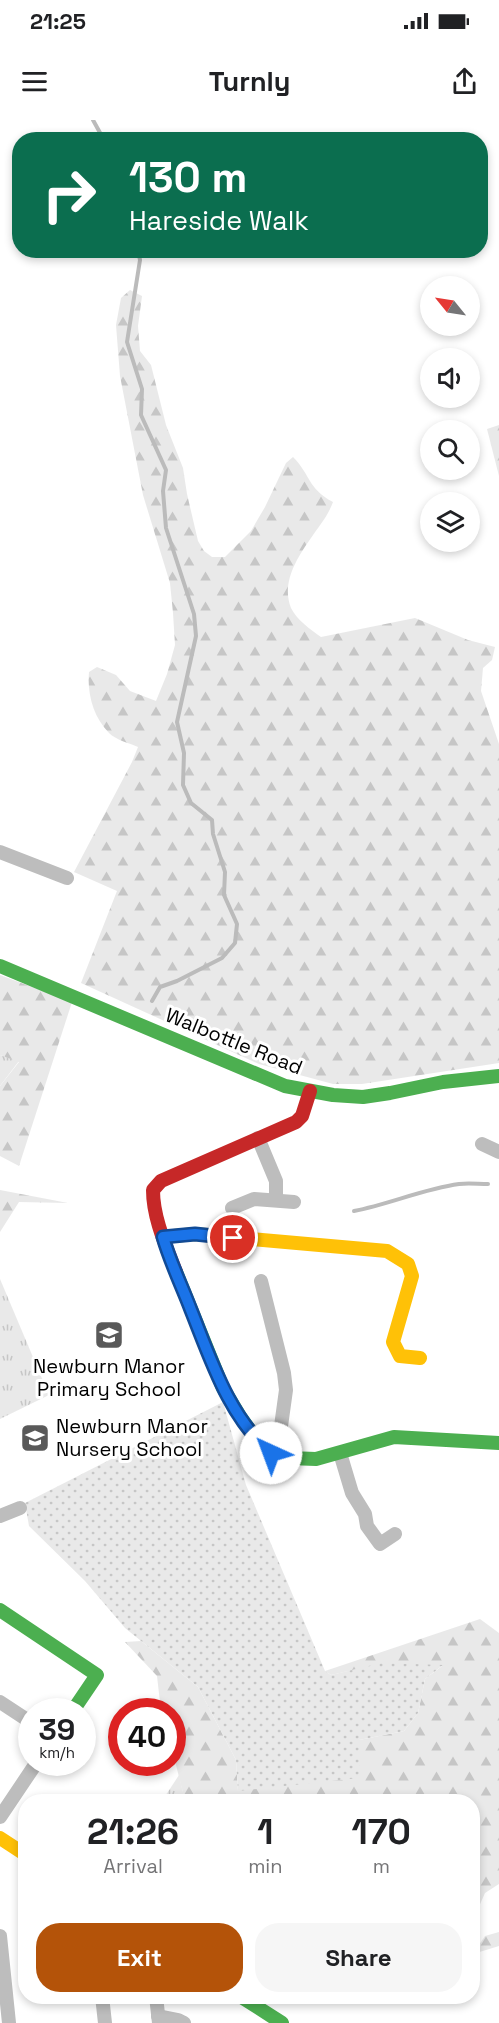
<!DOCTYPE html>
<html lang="en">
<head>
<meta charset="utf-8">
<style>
	:root { --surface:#fff; --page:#f6f6f6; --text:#202124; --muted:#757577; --accent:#b45309 }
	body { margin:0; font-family:"Space Grotesk",sans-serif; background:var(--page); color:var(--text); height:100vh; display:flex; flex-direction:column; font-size:22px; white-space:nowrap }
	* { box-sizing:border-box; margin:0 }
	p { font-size:20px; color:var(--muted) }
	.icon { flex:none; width:33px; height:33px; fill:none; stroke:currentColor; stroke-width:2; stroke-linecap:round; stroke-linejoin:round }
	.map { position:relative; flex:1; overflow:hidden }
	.sheet { position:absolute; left:18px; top:1674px; width:462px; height:210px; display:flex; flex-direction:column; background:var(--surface); border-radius:24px; box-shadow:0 3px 9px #0003 }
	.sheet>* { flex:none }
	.hud { position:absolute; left:12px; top:12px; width:476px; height:126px; border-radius:24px; box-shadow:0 3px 9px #0003; background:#0b6e4f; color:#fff; overflow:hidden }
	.needle { width:39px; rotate:300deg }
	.tools { position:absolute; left:420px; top:156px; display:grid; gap:12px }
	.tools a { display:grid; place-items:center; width:60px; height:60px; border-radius:50%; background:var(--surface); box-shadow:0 3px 9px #0003; font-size:30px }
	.speed { position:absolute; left:18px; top:1578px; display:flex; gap:12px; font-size:30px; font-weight:700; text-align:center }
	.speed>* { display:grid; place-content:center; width:78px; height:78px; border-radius:50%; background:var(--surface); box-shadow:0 3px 9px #0003; line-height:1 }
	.speed small { font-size:15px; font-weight:400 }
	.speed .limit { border:9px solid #d22; background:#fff; color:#111 }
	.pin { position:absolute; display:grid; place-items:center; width:51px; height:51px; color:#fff; margin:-26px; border:3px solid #fff; border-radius:50%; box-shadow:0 2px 6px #0007 }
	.me { position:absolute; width:66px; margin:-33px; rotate:317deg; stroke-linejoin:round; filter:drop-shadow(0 0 4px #0008) }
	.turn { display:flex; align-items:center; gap:21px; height:126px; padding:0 18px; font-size:27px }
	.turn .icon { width:78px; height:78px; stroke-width:2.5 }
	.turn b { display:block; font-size:42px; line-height:51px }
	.eta { display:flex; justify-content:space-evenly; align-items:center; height:102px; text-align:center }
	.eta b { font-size:36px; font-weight:700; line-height:42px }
	.primary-button { display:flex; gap:12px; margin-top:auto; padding:12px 18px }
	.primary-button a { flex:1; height:69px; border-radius:24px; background:var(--accent); color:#fff; font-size:24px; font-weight:700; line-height:69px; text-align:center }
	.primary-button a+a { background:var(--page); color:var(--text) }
	.status { display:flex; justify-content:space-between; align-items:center; height:42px; padding:0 30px; background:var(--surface); direction:ltr }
	.status svg { height:16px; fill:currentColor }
	header { display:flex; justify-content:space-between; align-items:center; height:78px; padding:0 18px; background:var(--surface); font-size:27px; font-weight:700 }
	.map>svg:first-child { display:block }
</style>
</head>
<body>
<div class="status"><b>21:25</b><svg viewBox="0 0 49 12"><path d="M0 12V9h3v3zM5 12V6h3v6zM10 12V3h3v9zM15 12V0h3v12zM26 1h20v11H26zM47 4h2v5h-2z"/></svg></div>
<header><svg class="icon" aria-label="menu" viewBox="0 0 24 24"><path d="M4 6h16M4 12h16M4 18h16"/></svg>Turnly<svg class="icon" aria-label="share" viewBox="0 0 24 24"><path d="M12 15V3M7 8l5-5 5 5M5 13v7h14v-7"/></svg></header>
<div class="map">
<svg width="499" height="1903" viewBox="0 0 499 1903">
	<defs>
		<pattern id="grass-tufts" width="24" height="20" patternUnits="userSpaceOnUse" patternTransform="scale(1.5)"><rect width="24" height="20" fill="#e9e9e9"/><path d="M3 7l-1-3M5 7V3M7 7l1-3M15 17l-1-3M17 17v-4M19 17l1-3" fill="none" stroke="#c6c6c6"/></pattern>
		<pattern id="forest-firs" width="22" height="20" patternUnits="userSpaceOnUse" patternTransform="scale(1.5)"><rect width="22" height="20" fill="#e9e9e9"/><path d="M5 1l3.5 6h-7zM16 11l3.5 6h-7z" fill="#c6c6c6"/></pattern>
		<pattern id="park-dots" width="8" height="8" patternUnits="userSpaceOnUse" patternTransform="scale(1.5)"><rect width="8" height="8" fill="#e9e9e9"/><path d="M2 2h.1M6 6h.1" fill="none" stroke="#c6c6c6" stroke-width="1.8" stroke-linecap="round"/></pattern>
	</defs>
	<rect width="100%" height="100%" fill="#fff"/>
	<g fill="url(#grass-tufts)">
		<path d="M0,935l19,6 -19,25z"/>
		<path d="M0,1159l49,116 -49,24z"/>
		<path d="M179,1655l6,26h-23z"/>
	</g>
	<g fill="url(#forest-firs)">
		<path d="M130,170l12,6 -4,30 2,25 11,14 15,60 17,43 4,26 11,47 6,10 8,6h13l26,-26 14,-24 21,-44 7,-6c18,18 14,31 40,45 -5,14 -14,24 -22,36 -14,20 -30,45 -20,70 5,11 20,22 30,29l94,-19 53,22 27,7 -3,13 -9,8 -2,23 18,53v319l-137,21h-29l-74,-20 -178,-81 36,-92 -43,-19 58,-110 6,-15c-9,-4 -22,-7 -29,-14 -16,-16 -22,-40 -20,-61l8,-5 19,8 14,16 26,10 11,-27 8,-29 -2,-32 -3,-30 -27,-88 -23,-119 -4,-51 5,-27z"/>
		<path d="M499,305v51l-12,-47z"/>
		<path d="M0,855l72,27 -53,164 -19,-10v-70l19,-24 -19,-7z"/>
		<path d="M0,1070l68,13 -49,-1 -19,30z"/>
		<path d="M480,1499l19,14v251l-14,9 -8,18 -4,6 -1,-115 -287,-1 -12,-48 -1,-41 -11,-1 -4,-35 -32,-34 16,-1 57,46 38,73 2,31 121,-51 45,-9 14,-18 7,-34 17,-13 -89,4 -22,5 -6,-4z"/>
		<path d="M499,1812v14l-26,8 12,-18z"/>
	</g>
	<path fill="url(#park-dots)" d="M223,1282l23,83 79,186 6,4 50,-12 62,2 -18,14 -7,34 -14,18 -45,9v38l-121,13 -2,-31 -38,-73 -73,-59 -40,-47 -56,-55 -4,-23z"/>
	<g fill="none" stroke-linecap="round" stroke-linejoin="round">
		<g stroke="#bbb" stroke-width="4">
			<path d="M93,0l11,20"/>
			<path d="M138,130l2,10 -13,82 15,47 -1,26 25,55 -3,21 3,37 28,86 2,22 -19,86 7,31 -1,32 8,18 21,17 1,14 12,38 -1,23 13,29 -2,19 -13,15 -45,23 -17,6 -8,14"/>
			<path d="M354,1091c36,-7 69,-22 105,-27 9,-1 19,0 29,0"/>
		</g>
		<g stroke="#bdbdbd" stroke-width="14">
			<path d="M0,732l67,26"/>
			<path d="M258,1018l18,43v19"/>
			<path d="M482,1024l17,8"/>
			<path d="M232,1088l22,-9 40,3"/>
			<path d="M261,1161l23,92 2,17 -9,65"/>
			<path d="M340,1333l12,40 13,21 2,12 13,18 15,-10"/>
			<path d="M0,1396l20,-8"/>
			<path d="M0,1582l32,21"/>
			<path d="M0,1697l37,-55"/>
			<path d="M0,1816l9,87"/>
			<path d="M102,1876l3,27"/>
			<path d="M156,1876l3,27"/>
			<path d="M158,1896l20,4 6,3"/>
		</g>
		<g stroke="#4caf50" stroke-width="14">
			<path d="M0,846l285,120 48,9 30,2 27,-4 53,-11 56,-6"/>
			<path d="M176,1152l47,116 18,30 19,26 11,9 18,5 27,1 78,-22 105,6"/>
			<path d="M0,1490l97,65 -25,37"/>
			<path d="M240,1876l42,27"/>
		</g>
		<g stroke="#ffc107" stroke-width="14">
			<path d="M163,1117l32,-3 192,17 21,13 4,12 -19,66 7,14 20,2"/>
			<path d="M0,1718l26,17"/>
		</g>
		<path stroke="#c62828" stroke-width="14" d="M176,1152c-10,-26 -23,-54 -23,-82l8,-9 135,-59 6,-6 8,-25"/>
	</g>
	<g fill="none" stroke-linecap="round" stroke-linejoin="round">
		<g stroke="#114b97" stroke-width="15">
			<path id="route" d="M233,1118l-38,-4 -32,3c7,25 19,49 28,73 20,50 38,107 80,143"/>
		</g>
		<use href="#route" stroke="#1a73e8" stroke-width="10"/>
	</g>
	<defs>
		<g id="school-square" transform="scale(1.5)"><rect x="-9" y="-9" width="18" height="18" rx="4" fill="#595959" stroke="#fff"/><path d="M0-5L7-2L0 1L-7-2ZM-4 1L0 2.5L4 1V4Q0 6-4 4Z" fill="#fff"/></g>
	</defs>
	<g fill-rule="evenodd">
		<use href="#school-square" x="109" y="1215"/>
		<use href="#school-square" x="35" y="1318"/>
	</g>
	<g text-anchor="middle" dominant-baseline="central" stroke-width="6" stroke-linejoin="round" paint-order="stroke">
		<g font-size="20" fill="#000" stroke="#fff">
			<text transform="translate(234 921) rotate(22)">Walbottle Road</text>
		</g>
		<g font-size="20" fill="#000" stroke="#fff">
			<text x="109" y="1246">Newburn Manor<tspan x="109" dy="23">Primary School</tspan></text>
			<text x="56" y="1306" text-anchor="start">Newburn Manor<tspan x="56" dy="23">Nursery School</tspan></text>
		</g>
	</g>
</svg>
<div class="tools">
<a><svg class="needle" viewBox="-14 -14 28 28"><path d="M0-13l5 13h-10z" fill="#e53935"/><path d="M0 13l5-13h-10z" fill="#757577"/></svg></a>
<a><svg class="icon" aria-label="sound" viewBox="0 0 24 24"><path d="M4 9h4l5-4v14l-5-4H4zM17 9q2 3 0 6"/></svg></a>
<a><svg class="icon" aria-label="search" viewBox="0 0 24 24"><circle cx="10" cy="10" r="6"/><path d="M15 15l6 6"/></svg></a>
<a><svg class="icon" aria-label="layers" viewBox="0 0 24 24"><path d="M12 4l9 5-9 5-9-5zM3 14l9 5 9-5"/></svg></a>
</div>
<div class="speed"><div>39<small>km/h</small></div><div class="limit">40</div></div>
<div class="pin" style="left:233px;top:1118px;background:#d93025"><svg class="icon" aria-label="arrive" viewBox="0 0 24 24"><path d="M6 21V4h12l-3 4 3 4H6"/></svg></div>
<svg class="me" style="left:271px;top:1333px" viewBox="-20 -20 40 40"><circle r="19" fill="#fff"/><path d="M0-13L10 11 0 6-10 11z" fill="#1a73e8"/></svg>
<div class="hud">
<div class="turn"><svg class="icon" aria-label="right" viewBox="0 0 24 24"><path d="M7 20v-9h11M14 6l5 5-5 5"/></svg><div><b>130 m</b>Hareside Walk</div></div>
</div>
<section class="sheet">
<div class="eta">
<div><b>21:26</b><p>Arrival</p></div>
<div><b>1</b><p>min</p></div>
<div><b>170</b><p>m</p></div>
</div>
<div class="primary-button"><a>Exit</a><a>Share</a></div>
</section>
</div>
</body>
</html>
